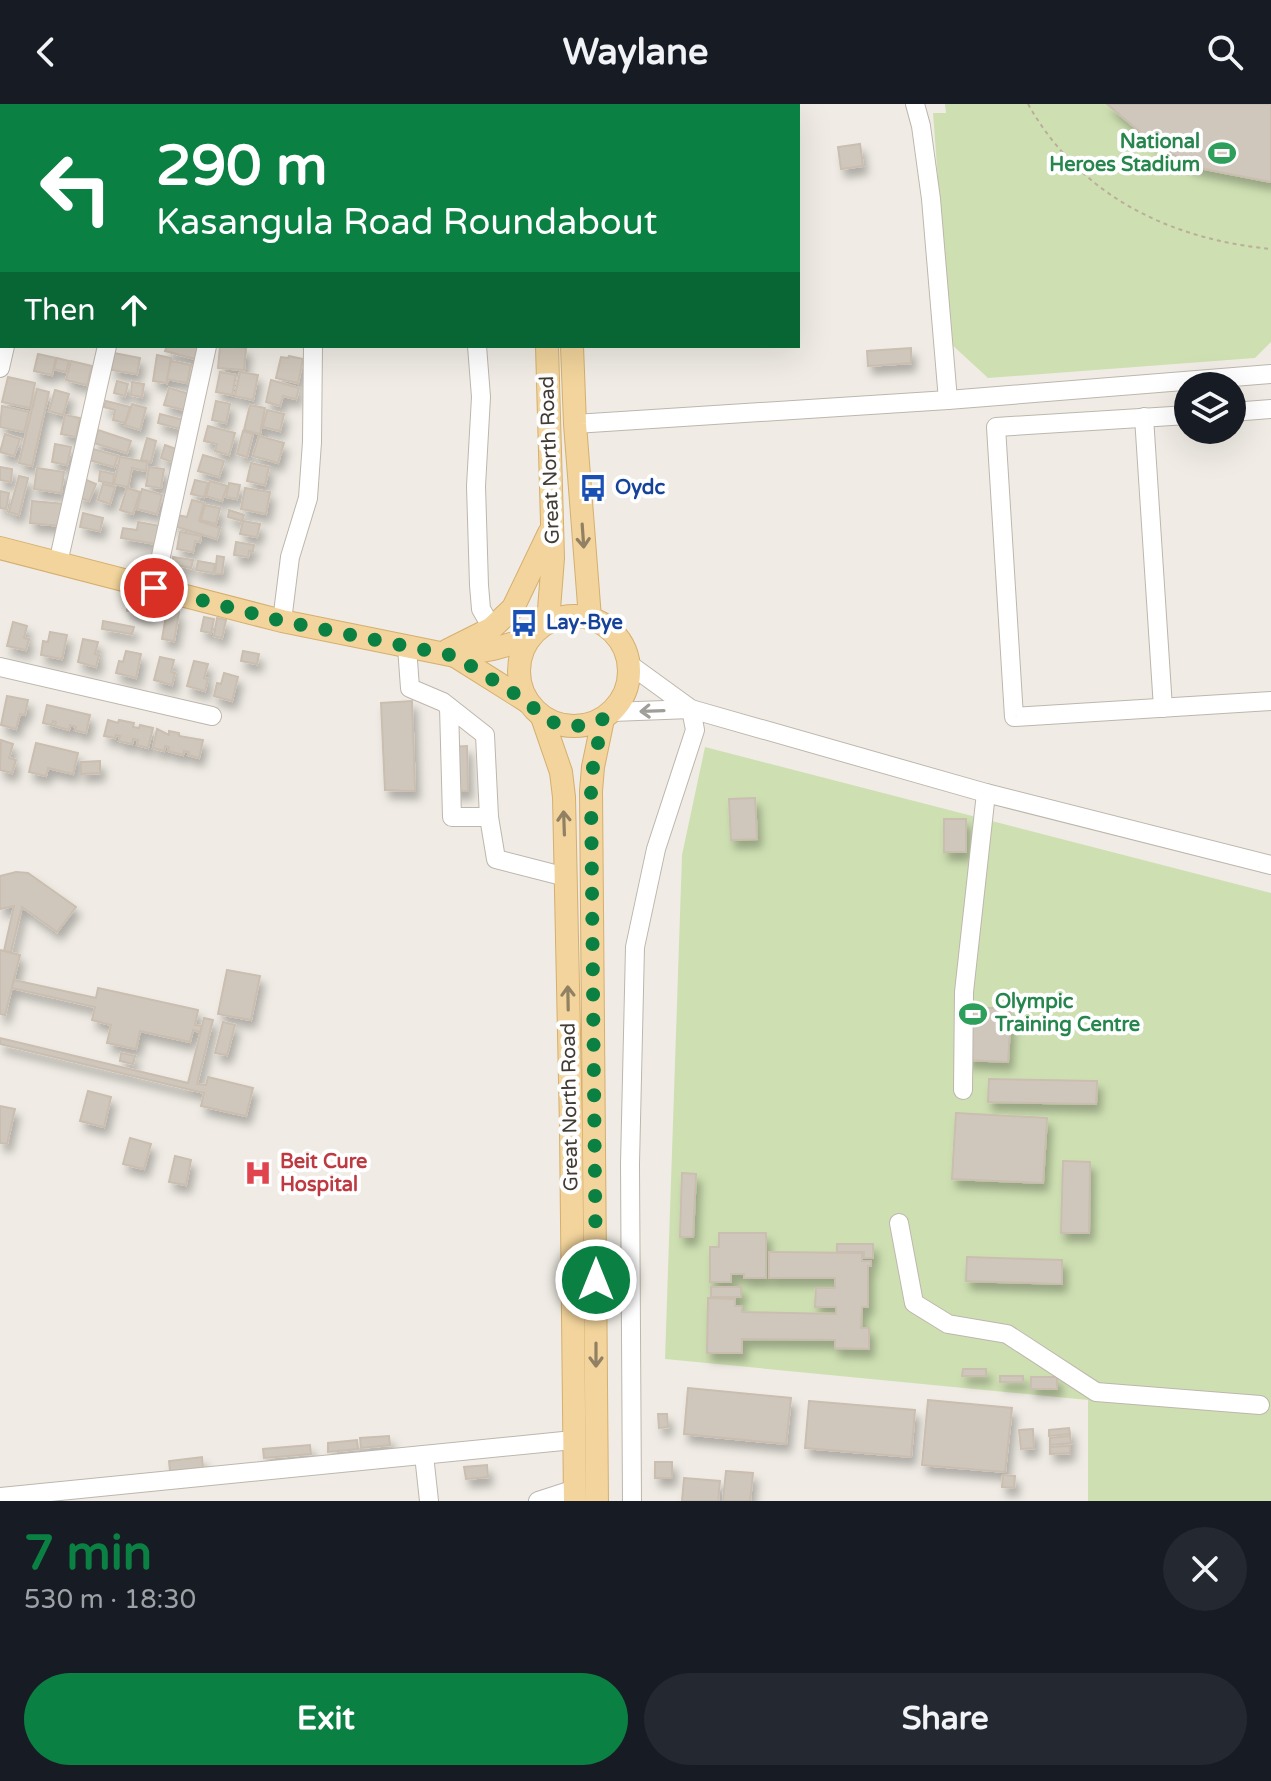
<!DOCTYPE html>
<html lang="en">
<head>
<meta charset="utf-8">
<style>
	:root { --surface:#171b24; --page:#242831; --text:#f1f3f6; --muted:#9ea1a6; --accent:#0b8043 }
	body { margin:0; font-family:"Varela Round",sans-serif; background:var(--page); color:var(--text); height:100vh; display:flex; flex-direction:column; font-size:30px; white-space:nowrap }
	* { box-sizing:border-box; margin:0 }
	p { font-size:26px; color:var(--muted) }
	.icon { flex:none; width:44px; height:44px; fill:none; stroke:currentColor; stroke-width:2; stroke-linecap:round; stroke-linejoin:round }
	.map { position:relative; height:1397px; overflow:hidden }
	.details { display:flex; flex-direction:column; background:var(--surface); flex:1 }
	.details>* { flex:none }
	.top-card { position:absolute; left:0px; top:0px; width:800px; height:244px; box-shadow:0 8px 32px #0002; background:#0b8043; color:#fff; overflow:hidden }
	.controls { position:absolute; left:1174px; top:268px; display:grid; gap:16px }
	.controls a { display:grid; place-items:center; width:72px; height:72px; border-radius:50%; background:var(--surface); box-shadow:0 8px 32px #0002; font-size:40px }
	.pin { position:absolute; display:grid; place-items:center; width:68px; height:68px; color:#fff; margin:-34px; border:4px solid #fff; border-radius:50%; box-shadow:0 2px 8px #0007 }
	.me { position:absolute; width:88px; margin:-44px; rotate:0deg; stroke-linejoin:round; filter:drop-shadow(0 0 6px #0008) }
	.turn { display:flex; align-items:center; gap:28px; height:168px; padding:0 24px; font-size:36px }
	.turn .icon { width:104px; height:104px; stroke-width:2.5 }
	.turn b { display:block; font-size:56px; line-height:68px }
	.then { display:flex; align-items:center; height:76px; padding:0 24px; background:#0003; gap:16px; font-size:30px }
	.round { display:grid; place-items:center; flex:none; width:84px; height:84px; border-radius:42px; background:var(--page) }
	.overview { display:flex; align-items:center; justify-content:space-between; height:136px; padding:0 24px }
	h1 { font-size:48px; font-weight:700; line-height:60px; color:var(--accent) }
	.button { display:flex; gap:16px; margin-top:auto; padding:16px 24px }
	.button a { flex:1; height:92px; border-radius:48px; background:var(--accent); color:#fff; font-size:32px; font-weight:700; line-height:92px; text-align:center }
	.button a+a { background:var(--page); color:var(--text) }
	header { display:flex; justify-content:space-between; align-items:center; height:104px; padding:0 24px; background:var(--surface); font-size:36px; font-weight:700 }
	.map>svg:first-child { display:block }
</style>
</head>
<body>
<header><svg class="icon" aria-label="back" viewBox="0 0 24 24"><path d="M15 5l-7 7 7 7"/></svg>Waylane<svg class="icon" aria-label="search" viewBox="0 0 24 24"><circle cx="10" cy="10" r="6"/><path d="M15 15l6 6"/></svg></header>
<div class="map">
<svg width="1271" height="1397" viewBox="0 0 1271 1397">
	<defs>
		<filter id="shadow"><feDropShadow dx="4.5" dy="8" stdDeviation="4" flood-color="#0004"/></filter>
	</defs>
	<rect width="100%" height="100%" fill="#f0ece5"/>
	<g fill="#cee0b2">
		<path d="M945,0h162l43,36 121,42v160l-16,16 -267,20 -38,-35 -17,-230h13z"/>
		<path d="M705,643l566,146v608h-183v-101l-423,-41 17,-504z"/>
	</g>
	<g fill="#d0c7bc" stroke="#cabeb0" stroke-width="2" filter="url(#shadow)">
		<path d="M1107,0h164v78l-77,-15 -44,-27z"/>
		<path d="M860,40l3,22 -22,3 -3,-22z"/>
		<path d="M167,242h36l-4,14 -34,-9z"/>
		<path d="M220,242l26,2 -2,22 -26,-2z"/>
		<path d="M911,244v15l-43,3 -1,-15z"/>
		<path d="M114,249l26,5 -3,16 -26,-4z"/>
		<path d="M38,250l18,4 -4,17 -18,-4z"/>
		<path d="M157,251l14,3 -4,25 -14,-2z"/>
		<path d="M289,252l14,3 -5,24 -22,-5 5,-21 7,1z"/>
		<path d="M57,254l12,3 -3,11 -12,-3z"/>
		<path d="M71,257l21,5 -5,19 -21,-5z"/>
		<path d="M171,257l20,4 -4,18 -20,-4z"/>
		<path d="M220,268l16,3 -4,20 -16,-3z"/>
		<path d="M240,268l18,3 -5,25 -18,-4z"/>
		<path d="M8,273l27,6 -5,25 -28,-6z"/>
		<path d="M271,276l28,8 -3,11 -13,-3 -3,10 -14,-4z"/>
		<path d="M117,277l11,3 -3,12 -11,-3z"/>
		<path d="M132,278l12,2 -2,13 -11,-2z"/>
		<path d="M169,284l20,6 -5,16 -20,-5z"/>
		<path d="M37,285l12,3 -17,74 -13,-3z"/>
		<path d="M55,286l14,4 -6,21 -14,-4z"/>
		<path d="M106,297l24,6 -5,16 -12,-3 2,-10 -11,-3z"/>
		<path d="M216,297l14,3 -4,19 -14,-3z"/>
		<path d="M132,300l14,4 -6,22 -15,-5z"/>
		<path d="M250,301l15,3 -5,26 -16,-4z"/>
		<path d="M2,302l27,6 -5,20 -24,-5z"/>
		<path d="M267,306l17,4 -4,17 -17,-4z"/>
		<path d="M160,310l24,6 -3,9 -23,-6z"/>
		<path d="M65,311l15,3 -4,19 -15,-3z"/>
		<path d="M208,322l27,7 -6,22 -14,-4 2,-7 -13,-3z"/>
		<path d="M98,326l33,11 -4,12 -33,-10z"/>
		<path d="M243,327l10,3 -6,23 -10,-3z"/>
		<path d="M5,330l15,5 -6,17 -14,-4z"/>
		<path d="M259,332l25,7 -6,20 -25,-7z"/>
		<path d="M147,334l9,3 -5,21 -10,-2z"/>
		<path d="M55,340l16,3 -4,18 -15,-3z"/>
		<path d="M165,341l14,5 -4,13 -14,-5z"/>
		<path d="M93,345l25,7 -4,11 -25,-7z"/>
		<path d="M203,351l21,6 -5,16 -21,-6z"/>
		<path d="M120,353l27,5 -1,9 -14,-3 -4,19 -14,-3z"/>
		<path d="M251,359l18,4 -4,18 -18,-4z"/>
		<path d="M0,363l12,2 -1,13 -11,-2z"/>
		<path d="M149,363l15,2 -3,19 -15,-2z"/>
		<path d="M37,364l27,4 -3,21 -27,-4z"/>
		<path d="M100,367l14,3 -1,10 -14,-3z"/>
		<path d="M19,372l9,2 -9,37 -10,-3z"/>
		<path d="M84,375l12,5 -7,17 -12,-4z"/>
		<path d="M195,376l13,3 -4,14 -13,-3z"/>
		<path d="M210,377l17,5 -5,15 -16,-5z"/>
		<path d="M229,379l11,2 -3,14 -11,-2z"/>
		<path d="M103,380l12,3 -5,17 -12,-4z"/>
		<path d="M127,384l13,4 -7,22 -13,-4z"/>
		<path d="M245,384l25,4 -4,22 -25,-5z"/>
		<path d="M142,385l20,6 -5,19 -20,-5z"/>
		<path d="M0,387l9,2 -3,16 -6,-1z"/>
		<path d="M192,396l12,3 -5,18 21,7 -3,11 -43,-13 3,-11 10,2z"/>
		<path d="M32,397l32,3 -3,22 -31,-3z"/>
		<path d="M205,401l15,3 -4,16 -15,-4z"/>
		<path d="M229,406l15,5 -2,6 -14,-4z"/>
		<path d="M83,409l20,5 -3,13 -20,-4z"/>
		<path d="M243,417l17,3 -3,13 -17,-3z"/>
		<path d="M138,418l22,4 -4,18 -35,-6 2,-10 14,2z"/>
		<path d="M180,428l21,4 -1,6 -5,-1 -2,11 -16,-3z"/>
		<path d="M236,438l18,3 -1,6h-4l-1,6 -14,-2z"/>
		<path d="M217,452l7,1 -2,17h-7z"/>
		<path d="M173,453l20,3 -2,8 -19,-4z"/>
		<path d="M198,457l17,3 -2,9 -17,-3z"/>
		<path d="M129,492l22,4 -2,15 -22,-4z"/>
		<path d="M167,506l12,2 -5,29 -12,-2z"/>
		<path d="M204,513l10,2 -3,14 -10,-2z"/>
		<path d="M217,514l9,2 -4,18 -8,-2z"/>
		<path d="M103,517l31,6 -2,7 -30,-5z"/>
		<path d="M13,518l14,4 -3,12 5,1 -3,11 -19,-4z"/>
		<path d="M50,528l17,3 -5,24 -21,-4 2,-14 5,1z"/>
		<path d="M83,535l15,3 -3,12 4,1 -3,12 -18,-5z"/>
		<path d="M126,547l15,3 -5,24 -20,-5 3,-12 4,1z"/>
		<path d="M243,547l16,3 -2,10 -16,-3z"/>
		<path d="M160,553l14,3 -3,12 4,1 -3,12 -18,-5z"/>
		<path d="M194,557l14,3 -4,14 4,1 -3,12 -18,-5z"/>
		<path d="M224,569l14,4 -6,24 -18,-5 3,-13 4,1z"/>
		<path d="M7,592l21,4 -3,15 -5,-1 -4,15 -15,-4z"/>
		<path d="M412,597l3,90 -30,-1 -4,-87z"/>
		<path d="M47,601l43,10 -4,18 -11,-3 1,-3 -6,-2 -1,5 -14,-4 1,-4 -3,-1 -1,4 -9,-2z"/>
		<path d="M108,616l10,3 1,-3 15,3 -1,4 6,1 1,-3 13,3 -5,20 -11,-3 1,-5 -5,-1 -1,5 -13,-3 1,-5 -4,-1 -1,3 -11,-2z"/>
		<path d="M157,625l12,6v-4l10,2v3l24,4 -4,18 -11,-3 1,-3 -5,-1 -1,4 -15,-4 1,-4 -4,-1 -1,5 -11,-3z"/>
		<path d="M1,636l12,4 -4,14 7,2 -4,13 -12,-3z"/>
		<path d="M36,639l42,10 -5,21 -25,-6 -2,8 -17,-4z"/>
		<path d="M467,642l1,45h-16l-1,-44z"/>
		<path d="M100,657v12l-19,1v-12z"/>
		<path d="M755,694l2,41 -26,1 -2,-41z"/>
		<rect x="944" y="715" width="22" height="33"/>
		<path d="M16,768l12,1 48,34 -19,25 -35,-25 -11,45 -7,-1 10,-45 -14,3v-33z"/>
		<path d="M0,846l20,5 -15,60 -5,-1z"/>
		<path d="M227,866l33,6 -9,44 -33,-6z"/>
		<path d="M14,876l82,18 2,-10 100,22 -3,15 7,1 -2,6 -7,-2 -3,12 -50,-11 -4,18 -29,-6 4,-18 -19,-5 3,-13 -83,-19z"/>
		<path d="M969,903l42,2 -3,53 -42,-2z"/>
		<path d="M204,914l9,2 -16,64 9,1 2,-8 45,11 -7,28 -45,-10 3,-13 -204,-49v-6l188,45z"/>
		<path d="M223,918l12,3 -8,30 -12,-2z"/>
		<path d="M121,949l14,3 -2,8 -13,-3z"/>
		<path d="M989,975l108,2 -1,23 -108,-2z"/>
		<path d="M88,987l23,6 -7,30 -24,-6z"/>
		<path d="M0,1002l15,3 -8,35 -7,-1z"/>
		<path d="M956,1009l91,5 -4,65 -91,-4z"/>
		<path d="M130,1034l21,6 -7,25 -21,-5z"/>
		<path d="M175,1052l16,4 -5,25 -17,-3z"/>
		<path d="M1063,1057l27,1 -1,71h-28z"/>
		<path d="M682,1069l14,1 -3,63h-13z"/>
		<path d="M719,1129h47v45h-22v-4h-13v8h-21v-35h9z"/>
		<path d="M837,1140h36v14h-9v-6h-27z"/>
		<path d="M769,1148l93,1v8h9v5h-3v41h-6l-1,21h8v21l-34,-1v-8l-93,-1v14h-35l1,-55 27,1v7h7v6l94,2v-7h-21l1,-19h19v-10h-66z"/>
		<path d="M967,1153l95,3v24l-96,-3z"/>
		<rect x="711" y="1183" width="30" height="10"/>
		<path d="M963,1265h23v7h-24z"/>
		<rect x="1000" y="1272" width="23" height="6"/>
		<rect x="1031" y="1273" width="26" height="12"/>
		<path d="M688,1284l103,10 -5,46 -102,-10z"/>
		<path d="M928,1296l84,8 -7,64 -83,-7z"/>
		<path d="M809,1297l106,9 -4,47 -106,-9z"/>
		<path d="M658,1310h9l1,13 -9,1z"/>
		<path d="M1069,1324l1,6 -21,2v-6z"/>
		<path d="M1033,1325l1,19 -13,1 -2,-19z"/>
		<path d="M389,1332l1,9 -29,3 -1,-10z"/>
		<path d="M1070,1332l1,7 -21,2v-7z"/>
		<path d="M357,1336l1,9 -30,3v-9z"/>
		<path d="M310,1341l1,9 -47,4 -1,-9z"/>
		<path d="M1070,1342v7l-20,1v-7z"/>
		<path d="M202,1353l1,11 -33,3 -1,-10z"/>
		<rect x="655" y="1358" width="17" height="16"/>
		<path d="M487,1361l1,12 -22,2 -2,-12z"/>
		<path d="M726,1367l27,2 -3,28h-27z"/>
		<path d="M1003,1371l12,1 -1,12 -12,-1z"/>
		<path d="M684,1374l36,3 -2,20h-36z"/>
	</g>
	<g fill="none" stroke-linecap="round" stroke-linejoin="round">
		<g stroke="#bdb6ac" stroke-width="20">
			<g id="minor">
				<path d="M305,0v2"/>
				<path d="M503,0v2"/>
				<path d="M915,0l6,22 10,73 17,201"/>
				<path d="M453,2v-2"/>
				<path d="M0,171l2,1"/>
				<path d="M477,242l4,51 -5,89 3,99 2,24 11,19"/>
				<path d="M0,264l5,-22"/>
				<path d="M1232,308l39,-3"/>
				<path d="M1188,311l-192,12 18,290 257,-16"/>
				<path d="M1144,313l19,291"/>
				<path d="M575,320l373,-24 323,-26"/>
				<path d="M58,459l49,-217"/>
				<path d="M154,484l53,-242"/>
				<path d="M282,517l8,-64 18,-59 4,-56 1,-96"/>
				<path d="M407,543l3,41 33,14 42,33 4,82 7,42 70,18"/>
				<path d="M629,560l62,45 4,21 -39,119 -21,98 -5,217 2,337"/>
				<path d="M0,563l212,49"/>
				<path d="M449,603l3,110h37"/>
				<path d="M612,608l79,-3 295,84 285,72"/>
				<path d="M963,986l1,-98 22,-199"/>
				<path d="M899,1119l15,80 34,21 59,10 89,58 164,13"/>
				<path d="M424,1351l5,46"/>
				<path d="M0,1393l573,-57"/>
				<path d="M538,1397l37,-12"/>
			</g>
		</g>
		<g stroke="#d5af6e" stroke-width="24">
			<g id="major">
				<path d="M540,0v2"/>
				<path d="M564,0v2"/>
				<path d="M547,242l6,212 -5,64"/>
				<path d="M572,242l3,78 15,194"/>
				<path d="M0,444l282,73 173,35 38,-7 36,-10"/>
				<circle cx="574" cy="567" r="55"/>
				<path d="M448,546l44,-22 21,-20 36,-75"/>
				<path d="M455,552l73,46"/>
				<path d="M542,613l19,55 3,25 7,331 4,373"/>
				<path d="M597,1397l-6,-710 2,-24 10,-48"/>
			</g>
		</g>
		<path stroke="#baad9c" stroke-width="2" stroke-dasharray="4 4" stroke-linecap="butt" d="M1028,0c52,92 141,135 243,145"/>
		<use href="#minor" stroke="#fff" stroke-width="18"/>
		<use href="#major" stroke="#f2d49c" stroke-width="22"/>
	</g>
	<defs><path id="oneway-shaft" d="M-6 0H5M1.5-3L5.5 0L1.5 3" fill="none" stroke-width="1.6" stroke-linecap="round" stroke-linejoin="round" transform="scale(2)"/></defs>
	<g stroke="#918063">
		<use href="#oneway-shaft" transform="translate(583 432) rotate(86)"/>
		<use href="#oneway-shaft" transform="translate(564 719) rotate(-92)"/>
		<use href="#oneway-shaft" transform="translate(568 894) rotate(-91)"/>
		<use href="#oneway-shaft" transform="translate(596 1251) rotate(90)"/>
	</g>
	<use stroke="#a09e9a" href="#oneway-shaft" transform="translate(652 607) rotate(178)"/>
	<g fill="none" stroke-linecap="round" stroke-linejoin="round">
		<path stroke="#0b8043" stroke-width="14" stroke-dasharray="0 25.2" d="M154,484l128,33 173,35 73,46 14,15 10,5 20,5 21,-4 10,-4 -10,48 -2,24 5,489"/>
	</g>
	<defs>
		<g id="stadium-bare" transform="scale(2.16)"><path d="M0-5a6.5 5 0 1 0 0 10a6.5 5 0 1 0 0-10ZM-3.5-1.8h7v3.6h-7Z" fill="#2e9e5b" stroke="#fff" stroke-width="2.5" paint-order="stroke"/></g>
		<g id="bus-bare" transform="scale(2.16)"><path d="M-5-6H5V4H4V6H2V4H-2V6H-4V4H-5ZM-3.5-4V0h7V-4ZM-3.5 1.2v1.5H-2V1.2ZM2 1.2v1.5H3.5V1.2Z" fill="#1a4fb4" stroke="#fff" stroke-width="2.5" paint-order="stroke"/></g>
		<g id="hospital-bare" transform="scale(2.16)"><path d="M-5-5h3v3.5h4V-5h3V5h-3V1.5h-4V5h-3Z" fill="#e0444e" stroke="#fff" stroke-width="2.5" paint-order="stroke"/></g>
	</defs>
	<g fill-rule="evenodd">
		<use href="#stadium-bare" x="1222" y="49"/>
		<use href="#bus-bare" x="593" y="384"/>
		<use href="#bus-bare" x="524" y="519"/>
		<use href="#stadium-bare" x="973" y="910"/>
		<use href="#hospital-bare" x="258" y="1069"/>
	</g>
	<g text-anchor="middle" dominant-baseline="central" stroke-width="8" stroke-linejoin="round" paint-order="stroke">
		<g font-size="20" font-weight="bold" fill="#27864d" stroke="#fff" text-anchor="end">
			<text x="1200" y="38">National<tspan x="1200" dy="23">Heroes Stadium</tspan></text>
			<text x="995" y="898" text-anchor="start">Olympic<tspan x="995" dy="23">Training Centre</tspan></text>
		</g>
		<g font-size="20" fill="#423c35" stroke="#fff">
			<text transform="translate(550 356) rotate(-92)">Great North Road</text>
			<text transform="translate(570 1003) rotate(-91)">Great North Road</text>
		</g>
		<g font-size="20" font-weight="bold" fill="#164399" stroke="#fff" text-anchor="start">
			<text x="615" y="384">Oydc</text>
			<text x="546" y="519">Lay-Bye</text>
		</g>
		<g font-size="20" font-weight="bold" fill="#be3a42" stroke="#fff" text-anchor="start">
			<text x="280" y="1058">Beit Cure<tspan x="280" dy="23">Hospital</tspan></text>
		</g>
	</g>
</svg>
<div class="controls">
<a><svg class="icon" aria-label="layers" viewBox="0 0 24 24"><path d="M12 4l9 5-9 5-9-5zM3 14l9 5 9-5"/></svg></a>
</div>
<div class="pin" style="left:154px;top:484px;background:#d93025"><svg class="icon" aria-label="arrive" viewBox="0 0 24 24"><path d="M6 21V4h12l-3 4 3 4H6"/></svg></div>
<svg class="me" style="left:596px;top:1176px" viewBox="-20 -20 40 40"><circle r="17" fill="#0b8043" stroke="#fff" stroke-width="3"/><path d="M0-11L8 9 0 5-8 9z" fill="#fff"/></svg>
<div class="top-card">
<div class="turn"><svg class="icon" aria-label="left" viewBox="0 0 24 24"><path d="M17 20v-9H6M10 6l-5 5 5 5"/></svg><div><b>290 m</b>Kasangula Road Roundabout</div></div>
<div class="then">Then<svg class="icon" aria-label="ahead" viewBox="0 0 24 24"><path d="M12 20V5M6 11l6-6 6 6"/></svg></div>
</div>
</div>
<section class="details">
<div class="overview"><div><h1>7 min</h1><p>530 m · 18:30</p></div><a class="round"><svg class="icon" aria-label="close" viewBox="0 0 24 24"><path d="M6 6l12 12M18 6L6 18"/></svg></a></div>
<div class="button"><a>Exit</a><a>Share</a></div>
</section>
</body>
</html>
